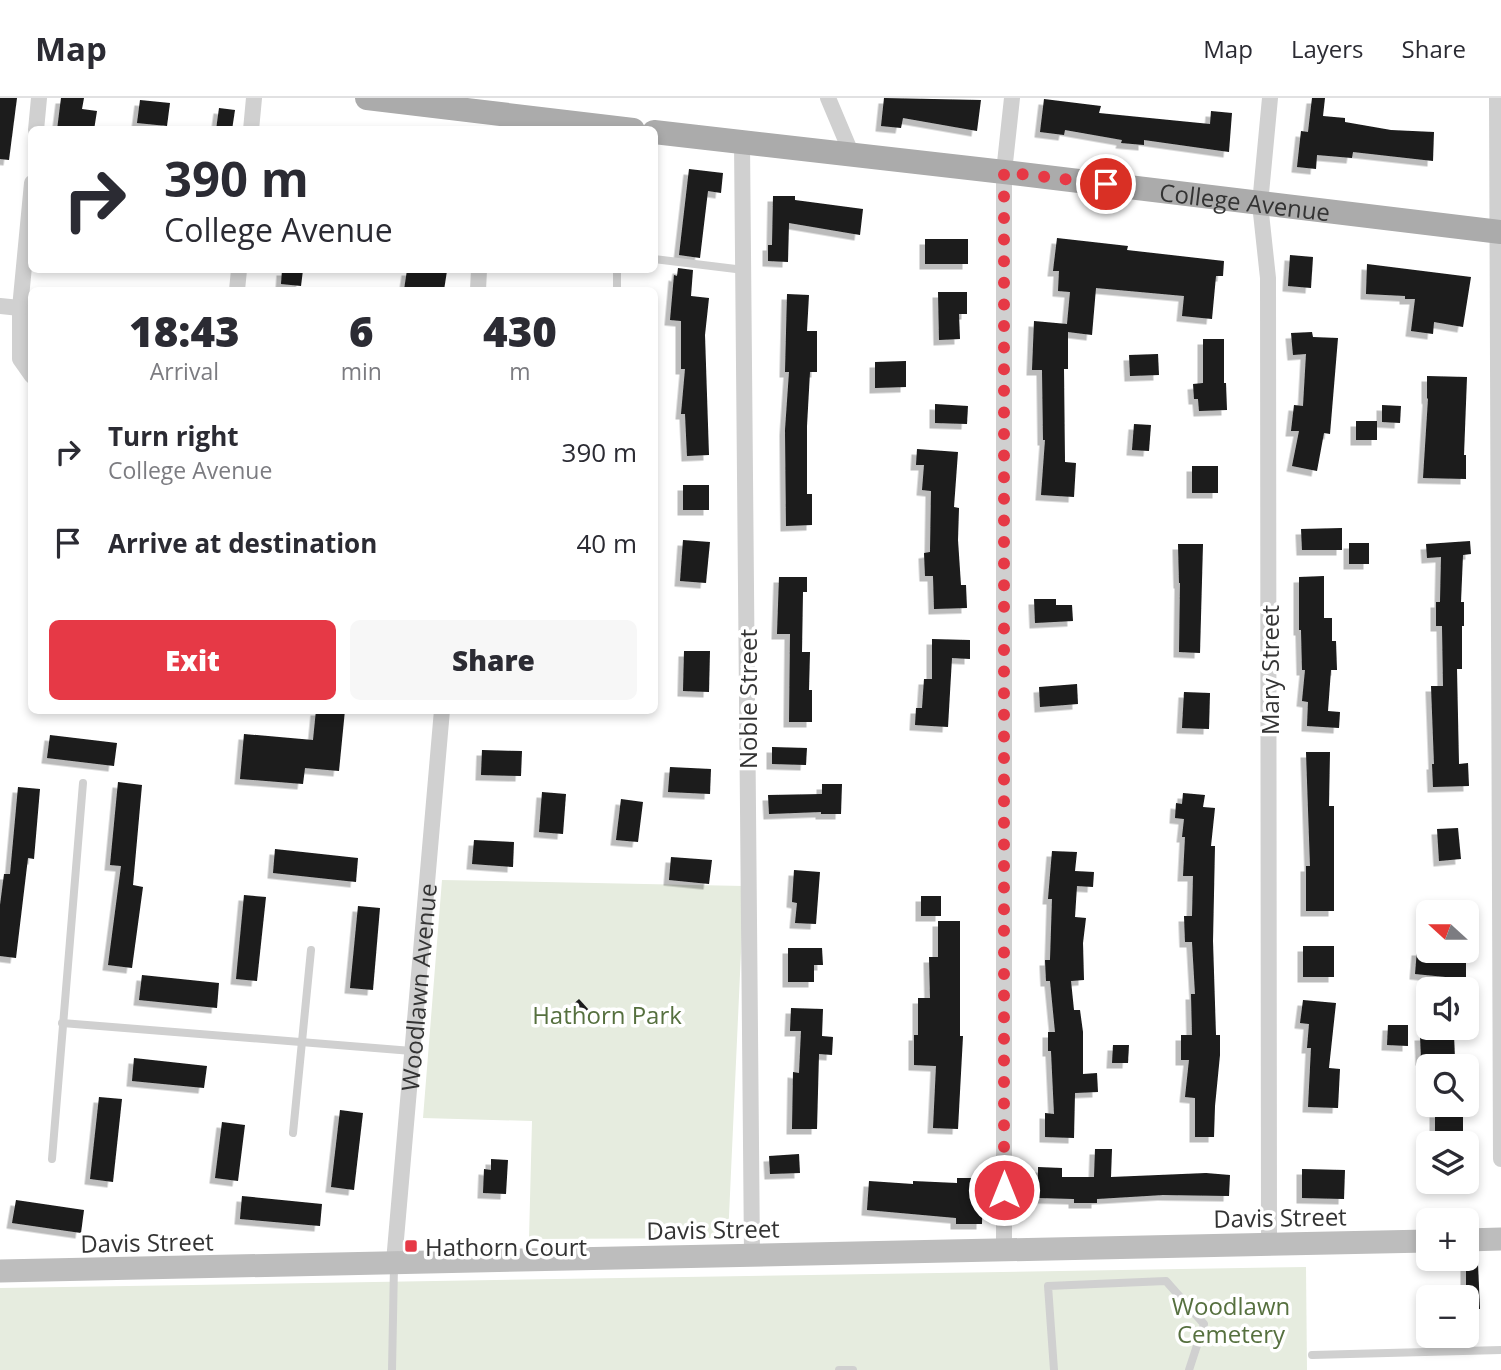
<!DOCTYPE html>
<html lang="en">
<head>
<meta charset="utf-8">
<style>
	:root { --surface:#fff; --page:#f7f7f7; --text:#2b2b33; --muted:#7c7c81; --line:#e1e1e2; --accent:#e63946 }
	body { margin:0; font-family:"Open Sans",sans-serif; background:var(--page); color:var(--text); height:100vh; display:flex; flex-direction:column; font-size:26px; white-space:nowrap }
	* { box-sizing:border-box; margin:0 }
	p { font-size:23px; color:var(--muted) }
	.icon { flex:none; width:38px; height:38px; fill:none; stroke:currentColor; stroke-width:2; stroke-linecap:round; stroke-linejoin:round }
	.map { position:relative; flex:1; overflow:hidden }
	.side { position:absolute; left:28px; top:189px; width:630px; height:427px; display:flex; flex-direction:column; background:var(--surface); border-radius:10px; box-shadow:0 4px 10px #0003 }
	.side>* { flex:none }
	.banner { position:absolute; left:28px; top:28px; width:630px; height:147px; border-radius:10px; box-shadow:0 4px 10px #0003; background:#fff; color:var(--text); overflow:hidden }
	.needle { width:46px; rotate:291deg }
	.fabs { position:absolute; left:1416px; top:802px; display:grid; gap:14px }
	.fabs a { display:grid; place-items:center; width:63px; height:63px; border-radius:10px; background:var(--surface); box-shadow:0 4px 10px #0003; font-size:35px }
	.pin { position:absolute; display:grid; place-items:center; width:60px; height:60px; color:#fff; margin:-30px; border:4px solid #fff; border-radius:50%; box-shadow:0 2px 7px #0007 }
	.me { position:absolute; width:77px; margin:-38px; rotate:0deg; stroke-linejoin:round; filter:drop-shadow(0 0 5px #0008) }
	.turn { display:flex; align-items:center; gap:24px; height:147px; padding:0 21px; font-size:32px }
	.turn .icon { width:91px; height:91px; stroke-width:2.5 }
	.turn b { display:block; font-size:49px; line-height:60px }
	.eta { display:flex; justify-content:space-evenly; align-items:center; height:119px; text-align:center }
	.eta b { font-size:42px; font-weight:800; line-height:49px }
	.cta { display:flex; gap:14px; margin-top:auto; padding:14px 21px }
	.cta a { flex:1; height:80px; border-radius:10px; background:var(--accent); color:#fff; font-size:28px; font-weight:800; line-height:80px; text-align:center }
	.cta a+a { background:var(--page); color:var(--text) }
	ul { padding:0; list-style:none }
	li { display:flex; align-items:center; gap:21px; height:91px; padding:0 21px }
	li div { flex:1 }
	li b { display:block; font-size:26px }
	li em { font-style:normal }
	header { display:flex; align-items:center; gap:42px; box-sizing:border-box; height:98px; padding:0 35px; background:var(--surface); border-bottom:2px solid var(--line) }
	header strong { font-size:33px }
	nav { display:flex; gap:38px; margin-inline-start:auto; font-size:24px }
	.map>svg:first-child { display:block }
</style>
</head>
<body>
<header>
<strong>Map</strong>
<nav><a>Map</a><a>Layers</a><a>Share</a></nav>
</header>
<div class="map">
<svg width="1501" height="1272" viewBox="0 0 1501 1272">
	<defs>
		<filter id="shadow"><feDropShadow dx="-5.5" dy="5.5" stdDeviation="0" flood-color="#0004"/></filter>
	</defs>
	<rect width="100%" height="100%" fill="#fff"/>
	<g fill="#e6ecdf">
		<path d="M442,782l302,6 -16,352 -199,1 3,-118 -109,-3z"/>
		<path d="M1306,1169l1,103h-1307v-82z"/>
	</g>
	<g fill="#1a1a1a" filter="url(#shadow)">
		<path d="M0,0h17l-8,62 -9,-1z"/>
		<path d="M61,0h23l-2,11 15,2 -3,19h-37z"/>
		<path d="M884,0l97,2 -4,31 -74,-13 -2,10 -20,-2z"/>
		<path d="M1312,0h13l-2,18 22,2v4l46,8 43,2 -1,29 -80,-9 -1,6 -35,-3 -1,14 -19,-2 4,-36 7,1z"/>
		<path d="M1044,1l57,7 -2,7 111,11 1,-13 21,2 -3,39 -85,-12v5l-23,-2 1,-3 -57,-10 -1,5 -24,-3z"/>
		<path d="M140,2l30,3 -3,23 -30,-3z"/>
		<path d="M219,10l16,2 -3,20h-16z"/>
		<path d="M689,71l34,4 -2,20 -13,-2 -8,67 -21,-3z"/>
		<path d="M773,98h22v4l68,9 -3,26 -71,-12 -1,39 -20,-1v-16h4z"/>
		<path d="M1057,140l71,8 -1,4 97,11 -1,15h-7l-4,43 -30,-3 2,-20 -88,-8 -4,47 -24,-3v37h-4l1,93 11,1 -2,34 -33,-2 4,-55h-2l-1,-70h-10l2,-49 33,3 3,-32 -12,-1 1,-20h-6z"/>
		<rect x="925" y="141" width="43" height="25"/>
		<path d="M1290,157l23,2 -2,31 -23,-2z"/>
		<path d="M1367,166l104,13 -8,50 -29,-5 -1,12 -22,-3 4,-32h-10v-3l-39,-2z"/>
		<path d="M678,170l15,2 -2,26 18,2 -4,37 4,120 -22,1 -2,-42h-4l4,-45h-4v-48l-11,-1 4,-45 3,1z"/>
		<path d="M282,172h21l-2,16 -20,-2z"/>
		<path d="M407,172l40,1 -3,19h-40z"/>
		<path d="M938,194h29v22h-8l1,25 -21,1z"/>
		<path d="M787,196l22,1 -2,36h10v41h-7l-3,54v68h5v31l-26,1 -1,-96 4,-58h-4z"/>
		<path d="M1312,234l1,5 25,1 -8,96 -6,-1 -7,38 -25,-5 7,-35h-8l3,-26 9,1 3,-52 -13,1 -2,-22z"/>
		<path d="M1203,241h21v44h2l1,27 -28,1 -1,-12h-4l-1,-15 10,-1z"/>
		<path d="M1158,256l1,21 -29,1 -1,-21z"/>
		<path d="M906,263v26l-31,1v-26z"/>
		<path d="M1427,278l40,1 -3,78h2v24l-43,-1 5,-79 -1,-1z"/>
		<path d="M935,306l33,2 -1,18 -32,-1z"/>
		<path d="M1382,307l19,1 -1,17 -18,-1z"/>
		<rect x="1356" y="323" width="21" height="19"/>
		<path d="M1134,326l17,1 -2,26 -17,-1z"/>
		<path d="M917,351l41,3 -4,55 5,1 -1,32 3,45h5l1,23 -33,1 -1,-33h-8l-1,-23 6,-1 1,-61 -9,-1 2,-25h-8z"/>
		<rect x="1192" y="368" width="26" height="27"/>
		<rect x="683" y="387" width="26" height="25"/>
		<path d="M1342,430v22h-40l-1,-21z"/>
		<path d="M683,442l27,2 -4,41 -26,-2z"/>
		<path d="M1470,443l1,13 -8,1 -2,47h3v24h-2v43h-5l2,95 9,-1 1,23 -36,1 -1,-23h2l-3,-78h12l-1,-60h-6v-24h4l1,-45 -14,1 -1,-14z"/>
		<rect x="1349" y="445" width="20" height="21"/>
		<path d="M1178,446h25l-3,109 -21,-1 1,-69h-1z"/>
		<path d="M1324,478v42h8v23h4l1,29h-6l-3,41 12,1 -1,16 -32,-2 1,-24 -6,-1 3,-31h-3l-1,-40h-2v-53z"/>
		<path d="M779,479h28v15h-4l-1,60h8l-1,38h3v32h-23l1,-88h-13z"/>
		<path d="M1034,501h22v6h16l1,16 -38,2z"/>
		<path d="M932,541l38,1v19l-18,-1 -4,69 -33,-2 1,-17h6l2,-29h8z"/>
		<path d="M684,553h26l-1,41 -26,-1z"/>
		<path d="M1077,586l1,20 -38,3 -1,-20z"/>
		<path d="M1184,594l26,1 -1,36 -27,-1z"/>
		<path d="M316,612h29l-6,61 -34,-3 -2,16 -63,-5 4,-45 69,6z"/>
		<path d="M50,637l67,8 -3,23 -67,-8z"/>
		<path d="M772,649l35,1 -1,17 -34,-1z"/>
		<path d="M482,652l40,1 -1,25 -40,-1z"/>
		<path d="M1306,654h24l-1,54h5v105h-28v-45h4z"/>
		<path d="M670,669l41,2 -1,25 -42,-2z"/>
		<path d="M118,684l24,3 -9,100 10,2 -11,81 -24,-3 13,-99 -11,-1z"/>
		<path d="M822,686h20l-1,30h-20v-2l-52,2 -1,-19 54,-1z"/>
		<path d="M18,689l22,2 -6,70 -6,-1 -12,100 -16,-2v-51l4,-31h6z"/>
		<path d="M542,694l24,2 -3,40 -24,-2z"/>
		<path d="M1183,695l22,2 -2,12 12,1 -4,38h4l-2,95 3,94h4v20l-5,51 -1,31h-19v-39l-10,-1 4,-37h-8v-25h11l-1,-41h4l-3,-52h-7l-1,-26h8l1,-40h-10l2,-39h-3l2,-18 -9,-1 1,-15 6,1z"/>
		<path d="M621,701l22,3 -5,40 -22,-2z"/>
		<path d="M1458,730l3,31 -22,2 -2,-32z"/>
		<path d="M474,742l40,2 -1,25 -41,-3z"/>
		<path d="M275,751l83,9 -2,24 -83,-9z"/>
		<path d="M1052,753l25,1 -2,19 19,1 -1,15 -16,-1 -2,31 11,1 -3,25 1,37 -13,1 3,29h6l3,22v42l14,-1 1,19 -23,1 -1,45 -29,-1v-24l9,1 -3,-63h-3v-19h7l-5,-51h-4l-1,-21h5l2,-61h-4z"/>
		<path d="M671,759l41,3 -3,24 -40,-4z"/>
		<path d="M794,772l26,2 -4,52 -21,-1 2,-20 -5,-1z"/>
		<path d="M244,797l22,2 -9,84 -21,-2z"/>
		<rect x="921" y="798" width="20" height="20"/>
		<path d="M358,808l22,2 -7,82 -23,-2z"/>
		<path d="M938,823h22v115h3l-5,93 -25,-1 3,-62 -22,-1v-30h4v-37h12l-1,-41h9z"/>
		<rect x="1303" y="848" width="31" height="31"/>
		<path d="M788,850h34l1,17h-9v17h-26z"/>
		<path d="M1417,852h49v29l-51,-5z"/>
		<path d="M142,877l77,8 -2,25 -78,-8z"/>
		<path d="M579,901l10,11 -10,9 -10,-11z"/>
		<path d="M1303,902l33,3 -7,65 11,1 -2,39 -30,-1 3,-59h-4l2,-24 -9,-1z"/>
		<path d="M791,910l32,1 -1,27 11,1 -1,18 -13,-1 -2,75h-25l1,-57 6,1 2,-42h-11z"/>
		<path d="M1388,927h20v21l-21,-1z"/>
		<path d="M1454,936l1,25 -34,1 -1,-25z"/>
		<path d="M1113,947h16l-1,18h-16z"/>
		<path d="M134,960l73,8 -3,22 -72,-7z"/>
		<path d="M99,999l23,2 -9,83 -23,-3z"/>
		<path d="M340,1012l23,3 -9,77 -23,-3z"/>
		<rect x="1435" y="1014" width="28" height="31"/>
		<path d="M222,1024l23,3 -7,56 -23,-3z"/>
		<path d="M1095,1051h17l-1,28 95,-4 24,2 -1,21 -66,-1 -66,4v4h-23v-4l-36,-1v-31l24,1v9h32z"/>
		<path d="M799,1056l1,19 -30,1 -1,-18z"/>
		<path d="M491,1061l17,1 -2,34 -23,-1 1,-24 7,1z"/>
		<path d="M1302,1071l43,1 -1,29 -42,-1z"/>
		<path d="M957,1080h26l-1,46h-26v-6l-89,-8 2,-29 44,3v-3l44,2z"/>
		<path d="M242,1098l80,8 -2,22 -80,-7z"/>
		<path d="M16,1102l68,10 -3,23 -69,-10z"/>
		<path d="M1466,1166h12l2,45h-14z"/>
	</g>
	<g fill="none" stroke-linecap="round" stroke-linejoin="round">
		<g stroke="#d0d0d0" stroke-width="8">
			<path d="M654,161l90,11"/>
			<path d="M617,192v-20"/>
			<path d="M62,925l350,28"/>
			<path d="M293,1035l18,-183"/>
			<path d="M52,1061l31,-376"/>
			<path d="M1312,1257l189,-5"/>
			<path d="M392,1272l2,-105"/>
			<path d="M839,1272h14"/>
			<path d="M1054,1272l-6,-84 118,-5 38,43 -15,46"/>
		</g>
		<g stroke="#d0d0d0" stroke-width="16">
			<path d="M828,0l24,57"/>
			<path d="M1497,0l4,1061"/>
			<path d="M36,32l3,-32"/>
			<path d="M251,32l3,-32"/>
			<path d="M742,44l10,1113"/>
			<path d="M32,85l-12,125v51l12,17"/>
			<path d="M237,192l2,-20"/>
			<path d="M478,192l1,-20"/>
			<path d="M0,208l20,2"/>
			<path d="M1269,1146l-1,-966 -8,-74 10,-106"/>
			<path d="M1004,1151v-1077l8,-74"/>
			<path id="s1" d="M394,1164l48,-552"/>
		</g>
		<g stroke="#bdbdbd" stroke-width="23">
			<path d="M1466,1142l35,-1"/>
			<path d="M0,1173l1428,-30"/>
		</g>
		<g stroke="#ababab" stroke-width="24">
			<path d="M367,0l266,32"/>
			<path id="s2" d="M654,34l350,40 497,60"/>
		</g>
	</g>
	<g fill="none" stroke-linecap="round" stroke-linejoin="round">
		<path stroke="#e63946" stroke-width="12" stroke-dasharray="0 21.6" d="M1004,1092v-1018l102,12"/>
	</g>
	<rect fill="#e63946" stroke="#fff" stroke-width="2.5" x="404" y="1141" width="14" height="14" rx="3.5"/>
	<g text-anchor="middle" dominant-baseline="central" stroke-width="7" stroke-linejoin="round" paint-order="stroke">
		<g font-size="24" fill="#333" stroke="#fff">
			<text stroke="none"><textPath href="#s2" startOffset="595">College Avenue</textPath></text>
			<text transform="translate(1269 572) rotate(-90)">Mary Street</text>
			<text transform="translate(747 601) rotate(-90)">Noble Street</text>
			<text stroke="none"><textPath href="#s1" startOffset="276">Woodlawn Avenue</textPath></text>
			<text transform="translate(1280 1119) rotate(-1)">Davis Street</text>
			<text transform="translate(713 1131) rotate(-1)">Davis Street</text>
			<text transform="translate(147 1144) rotate(-1)">Davis Street</text>
		</g>
		<g font-size="24" fill="#56703f" stroke="#fff">
			<text x="607" y="916">Hathorn Park</text>
			<text x="1231" y="1207">Woodlawn<tspan x="1231" dy="28">Cemetery</tspan></text>
		</g>
		<g font-size="24" fill="#333" stroke="#fff" text-anchor="start">
			<text x="425" y="1148">Hathorn Court</text>
		</g>
	</g>
</svg>
<div class="fabs">
<a><svg class="needle" viewBox="-14 -14 28 28"><path d="M0-13l5 13h-10z" fill="#e53935"/><path d="M0 13l5-13h-10z" fill="#7c7c81"/></svg></a>
<a><svg class="icon" aria-label="sound" viewBox="0 0 24 24"><path d="M4 9h4l5-4v14l-5-4H4zM17 9q2 3 0 6"/></svg></a>
<a><svg class="icon" aria-label="search" viewBox="0 0 24 24"><circle cx="10" cy="10" r="6"/><path d="M15 15l6 6"/></svg></a>
<a><svg class="icon" aria-label="layers" viewBox="0 0 24 24"><path d="M12 4l9 5-9 5-9-5zM3 14l9 5 9-5"/></svg></a>
<a>+</a>
<a>−</a>
</div>
<div class="pin" style="left:1106px;top:86px;background:#d93025"><svg class="icon" aria-label="arrive" viewBox="0 0 24 24"><path d="M6 21V4h12l-3 4 3 4H6"/></svg></div>
<svg class="me" style="left:1004px;top:1092px" viewBox="-20 -20 40 40"><circle r="17" fill="#e63946" stroke="#fff" stroke-width="3"/><path d="M0-11L8 9 0 5-8 9z" fill="#fff"/></svg>
<div class="banner">
<div class="turn"><svg class="icon" aria-label="right" viewBox="0 0 24 24"><path d="M7 20v-9h11M14 6l5 5-5 5"/></svg><div><b>390 m</b>College Avenue</div></div>
</div>
<section class="side">
<div class="eta">
<div><b>18:43</b><p>Arrival</p></div>
<div><b>6</b><p>min</p></div>
<div><b>430</b><p>m</p></div>
</div>
<ul>
<li><svg class="icon" aria-label="right" viewBox="0 0 24 24"><path d="M7 20v-9h11M14 6l5 5-5 5"/></svg><div><b>Turn right</b><p>College Avenue</p></div><em>390 m</em></li>
<li><svg class="icon" aria-label="arrive" viewBox="0 0 24 24"><path d="M6 21V4h12l-3 4 3 4H6"/></svg><div><b>Arrive at destination</b></div><em>40 m</em></li>
</ul>
<div class="cta"><a>Exit</a><a>Share</a></div>
</section>
</div>
</body>
</html>
